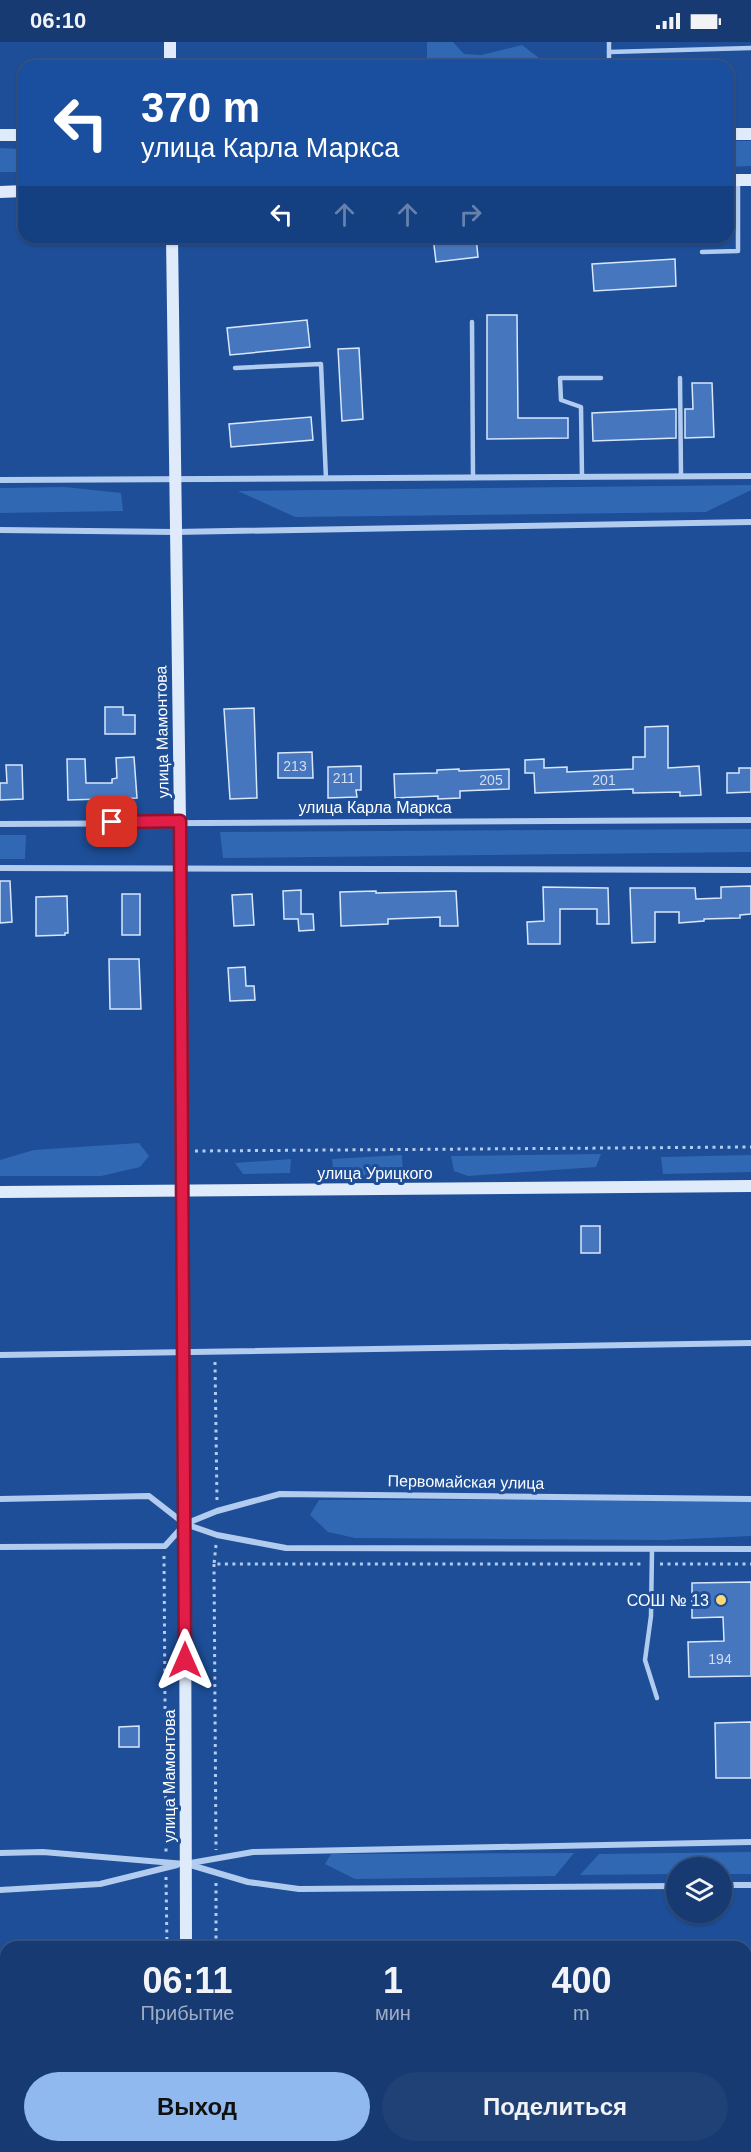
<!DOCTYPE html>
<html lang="ru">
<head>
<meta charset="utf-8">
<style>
	:root { --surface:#163a71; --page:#1f4176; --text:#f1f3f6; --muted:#9eadc3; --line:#355484; --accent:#90b9f0 }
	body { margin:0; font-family:Helvetica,sans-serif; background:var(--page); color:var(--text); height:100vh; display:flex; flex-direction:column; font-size:22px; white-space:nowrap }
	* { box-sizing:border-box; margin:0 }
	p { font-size:20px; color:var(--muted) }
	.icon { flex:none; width:33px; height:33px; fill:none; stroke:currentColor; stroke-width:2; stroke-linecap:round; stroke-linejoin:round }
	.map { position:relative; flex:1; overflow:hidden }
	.panel { position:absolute; left:0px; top:1899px; width:752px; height:212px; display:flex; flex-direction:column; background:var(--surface); border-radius:18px 18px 0 0; box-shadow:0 2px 4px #0004,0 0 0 2px var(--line) }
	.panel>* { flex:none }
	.top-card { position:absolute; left:18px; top:18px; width:716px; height:183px; border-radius:18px; box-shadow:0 2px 4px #0004,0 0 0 2px var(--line); background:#1a4fa0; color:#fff; overflow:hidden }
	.controls { position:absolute; left:666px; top:1815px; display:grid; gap:12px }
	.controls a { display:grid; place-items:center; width:66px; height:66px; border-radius:50%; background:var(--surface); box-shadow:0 2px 4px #0004,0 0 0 2px var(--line); font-size:30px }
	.pin { position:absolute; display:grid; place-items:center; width:51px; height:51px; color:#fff; margin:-26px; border-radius:12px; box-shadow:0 3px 9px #0006 }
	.me { position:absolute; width:66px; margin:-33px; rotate:0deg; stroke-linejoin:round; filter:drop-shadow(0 0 4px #0008) }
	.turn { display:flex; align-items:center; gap:21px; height:126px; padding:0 24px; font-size:27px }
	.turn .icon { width:78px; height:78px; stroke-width:2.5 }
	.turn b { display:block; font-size:42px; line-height:51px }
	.lanes { display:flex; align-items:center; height:57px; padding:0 24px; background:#0003; justify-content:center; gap:30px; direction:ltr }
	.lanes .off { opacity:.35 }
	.eta { display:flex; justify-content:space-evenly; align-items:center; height:102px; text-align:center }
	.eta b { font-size:36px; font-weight:700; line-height:42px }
	.cta { display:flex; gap:12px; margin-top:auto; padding:12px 24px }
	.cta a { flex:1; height:69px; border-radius:36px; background:var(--accent); color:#111; font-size:24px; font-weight:700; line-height:69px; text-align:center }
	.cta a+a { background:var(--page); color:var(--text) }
	.status { display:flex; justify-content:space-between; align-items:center; height:42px; padding:0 30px; background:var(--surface); direction:ltr }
	.status svg { height:16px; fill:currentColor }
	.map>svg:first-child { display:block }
</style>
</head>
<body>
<div class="status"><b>06:10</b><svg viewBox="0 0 49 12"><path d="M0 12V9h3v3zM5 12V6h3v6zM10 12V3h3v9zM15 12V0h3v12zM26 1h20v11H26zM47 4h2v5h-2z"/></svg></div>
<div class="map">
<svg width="751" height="2110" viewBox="0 0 751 2110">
	<rect width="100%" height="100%" fill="#1d4e97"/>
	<g fill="#3168b4">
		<path d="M427,0h26l11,12 17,1 41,-10 17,13 1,8h-113z"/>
		<path d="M728,99h23v25l-23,1z"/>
		<path d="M0,106l24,1v23h-24z"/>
		<path d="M751,443v5l-45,22 -411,5 -57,-26z"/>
		<path d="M65,445l56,6 2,18 -123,2v-25z"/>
		<path d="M751,787v23l-528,6 -3,-26z"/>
		<path d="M0,793h26l-1,24h-25z"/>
		<path d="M139,1101l10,13 -9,11 -39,9h-101v-16l34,-10z"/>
		<path d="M601,1112l-5,13 -128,9 -14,-5 -3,-15z"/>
		<path d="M402,1113l1,20 -69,1 -2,-17z"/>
		<path d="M751,1113v17l-88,2 -2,-17z"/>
		<path d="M291,1117l-1,14 -47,1 -8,-11z"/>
		<path d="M626,1457l125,1v36l-86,4 -310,-2 -27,-6 -18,-17 9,-15z"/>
		<path d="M751,1810v22h-29v-6h-46v6l-96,1 19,-21z"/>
		<path d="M574,1811l-19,23 -200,3 -30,-15 6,-10z"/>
	</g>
	<g fill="#4677be" stroke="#d8e7fb" stroke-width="1.5">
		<path d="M433,195h43l2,20 -42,5z"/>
		<path d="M675,217l1,27 -82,5 -2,-27z"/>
		<path d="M487,273h30l1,103h50v20l-81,1z"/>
		<path d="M307,278l3,27 -80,8 -3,-27z"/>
		<path d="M359,306l4,71 -21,2 -4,-72z"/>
		<path d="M692,341h20l2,54 -29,1v-29h8z"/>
		<path d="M676,367v29l-83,3 -1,-28z"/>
		<path d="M311,375l2,23 -82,7 -2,-23z"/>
		<path d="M105,665h18v8h12v19h-30z"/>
		<path d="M254,666l3,90 -27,1 -6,-90z"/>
		<path d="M668,684v42l31,-2 2,29 -21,1v-4l-47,1v-4l-98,4 -1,-20h-9v-13l19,-1v9l23,-1v5l66,-3v-12h12v-30z"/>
		<path d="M312,710l1,26h-35v-25z"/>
		<path d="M134,715l3,41 -69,2 -1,-41h18l1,24h26v-4l5,-1 -1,-20z"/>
		<path d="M6,723h16l1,34 -23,1v-17h7z"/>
		<path d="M361,724v24h-5l1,7 -29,1v-31z"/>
		<path d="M739,726h12v24l-24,1v-20h12z"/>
		<path d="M459,727v2l50,-2v20l-49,2v7l-22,1v-3l-43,2 -1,-24 43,-1v-3z"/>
		<path d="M0,839h10l2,41 -12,1z"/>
		<path d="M751,844v28l-11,1v3l-36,1v2l-25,2v-11h-24v30l-23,1 -2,-55h65l1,11 25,-1v-11z"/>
		<path d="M543,845l65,1 1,36h-12v-15h-37v35h-32l-1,-22 17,-1z"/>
		<path d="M301,848v24h12l1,16 -15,1 -1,-12h-14l-1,-28z"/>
		<path d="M376,849v2l80,-2 2,35h-18v-9l-52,2v5l-47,2 -1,-34z"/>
		<rect x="122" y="852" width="18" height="41"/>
		<path d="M252,852l2,31 -20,1 -2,-31z"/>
		<path d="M67,854l1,37h-3v2l-29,1v-39z"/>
		<path d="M109,917h30l2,50h-31z"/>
		<path d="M245,925l1,19h8l1,14 -25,1 -2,-33z"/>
		<rect x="581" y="1184" width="19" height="27"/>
		<path d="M751,1540v94l-62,1 -1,-35 36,-1 -1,-24 -31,1v-35z"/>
		<path d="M751,1680v56h-35l-1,-55z"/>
		<path d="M139,1684v21h-20v-20z"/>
	</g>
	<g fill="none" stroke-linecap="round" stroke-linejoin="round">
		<g stroke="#b2ccef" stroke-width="3" stroke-dasharray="3 4.5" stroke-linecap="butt">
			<path d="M195,1109l556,-4"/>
			<path d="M215,1320l2,140"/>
			<path d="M216,1503l-2,19h430"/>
			<path d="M164,1514l2,296"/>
			<path d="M214,1522l2,286"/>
			<path d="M660,1522h91"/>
			<path d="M166,1835l1,70"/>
			<path d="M216,1841v64"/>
			<path d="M168,2104v6"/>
			<path d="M218,2104v6"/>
		</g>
		<g stroke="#b2ccef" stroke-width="4.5">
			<path d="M609,10l142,-4"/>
			<path d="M609,24v-24"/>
			<path d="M702,210l36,-1v-71"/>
			<path d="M472,280l1,156"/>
			<path d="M235,326l86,-4 5,115"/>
			<path d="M680,336l1,98"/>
			<path d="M582,435l-1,-70 -20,-7 -1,-22h41"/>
			<path d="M652,1507l-1,67 -6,44 12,38"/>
		</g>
		<g stroke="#b2ccef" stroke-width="6">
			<path d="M0,438l751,-4"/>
			<path d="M0,488l175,2 576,-10"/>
			<path d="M0,782l751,-4"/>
			<path d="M0,826l751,2"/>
			<path d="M0,1313l751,-12"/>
			<path d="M0,1457l149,-3 36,28 32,11 69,13 465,1"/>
			<path d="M0,1505l165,-1 20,-22 32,-13 63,-17 471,5"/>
			<path d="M0,1811l43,-1 142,12 68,-12 498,-10"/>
			<path d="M187,1822l61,18 51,7 377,-3"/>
			<path d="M722,1843h29"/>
			<path d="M0,1848l100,-6 77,-19"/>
		</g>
		<g stroke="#dfeafb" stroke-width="12">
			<path d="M170,24v-24"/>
			<path d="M728,92h23"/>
			<path d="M0,93h24"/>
			<path d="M728,138h23"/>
			<path d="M0,150l24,-1"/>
			<path d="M172,195l8,584 5,703 1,423"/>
			<path d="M0,1150l751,-6"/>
			<path d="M189,2104v6"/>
		</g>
	</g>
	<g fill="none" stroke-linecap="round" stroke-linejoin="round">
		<g stroke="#92132f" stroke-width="15">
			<path id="route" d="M112,780l68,-1 5,839"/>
		</g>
		<use href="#route" stroke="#e11d48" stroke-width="10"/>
	</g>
	<circle fill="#feda71" stroke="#1d4e97" stroke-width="2" cx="721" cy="1558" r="6"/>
	<g text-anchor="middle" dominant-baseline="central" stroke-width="6" stroke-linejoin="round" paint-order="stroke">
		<g font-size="14" fill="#d1ddef">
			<text x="295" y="724">213</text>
			<text x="344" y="736">211</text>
			<text x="491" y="738">205</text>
			<text x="604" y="738">201</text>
			<text x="720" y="1617">194</text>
		</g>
		<g font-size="16" fill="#fff" stroke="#1d4e97">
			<text transform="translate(162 690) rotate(-91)">улица Мамонтова</text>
			<text x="375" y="765">улица Карла Маркса</text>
			<text x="375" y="1131">улица Урицкого</text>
			<text transform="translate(466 1440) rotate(1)">Первомайская улица</text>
			<text transform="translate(169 1734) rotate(-90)">улица Мамонтова</text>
		</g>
		<g font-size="16" fill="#fff" stroke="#1d4e97" text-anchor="end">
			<text x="709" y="1558">СОШ № 13</text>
		</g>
	</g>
</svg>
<div class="controls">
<a><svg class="icon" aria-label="layers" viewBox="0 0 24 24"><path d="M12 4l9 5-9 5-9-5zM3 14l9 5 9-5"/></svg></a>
</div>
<div class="pin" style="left:112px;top:780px;background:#d93025"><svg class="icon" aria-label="arrive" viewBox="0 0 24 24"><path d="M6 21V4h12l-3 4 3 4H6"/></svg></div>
<svg class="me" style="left:185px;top:1618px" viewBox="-20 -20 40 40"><path d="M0-17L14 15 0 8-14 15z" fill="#e11d48" stroke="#fff" stroke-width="4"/></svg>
<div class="top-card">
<div class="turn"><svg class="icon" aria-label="left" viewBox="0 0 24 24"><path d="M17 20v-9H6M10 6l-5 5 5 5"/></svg><div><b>370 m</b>улица Карла Маркса</div></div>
<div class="lanes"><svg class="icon" aria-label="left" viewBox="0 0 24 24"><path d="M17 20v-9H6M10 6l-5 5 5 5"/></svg><svg class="icon off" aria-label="ahead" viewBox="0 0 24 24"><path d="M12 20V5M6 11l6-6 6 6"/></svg><svg class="icon off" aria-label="ahead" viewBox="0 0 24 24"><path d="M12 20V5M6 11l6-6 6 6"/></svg><svg class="icon off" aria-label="right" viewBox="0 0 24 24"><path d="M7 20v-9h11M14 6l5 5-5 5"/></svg></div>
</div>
<section class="panel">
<div class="eta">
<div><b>06:11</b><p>Прибытие</p></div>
<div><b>1</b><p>мин</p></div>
<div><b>400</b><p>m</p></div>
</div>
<div class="cta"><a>Выход</a><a>Поделиться</a></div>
</section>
</div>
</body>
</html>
